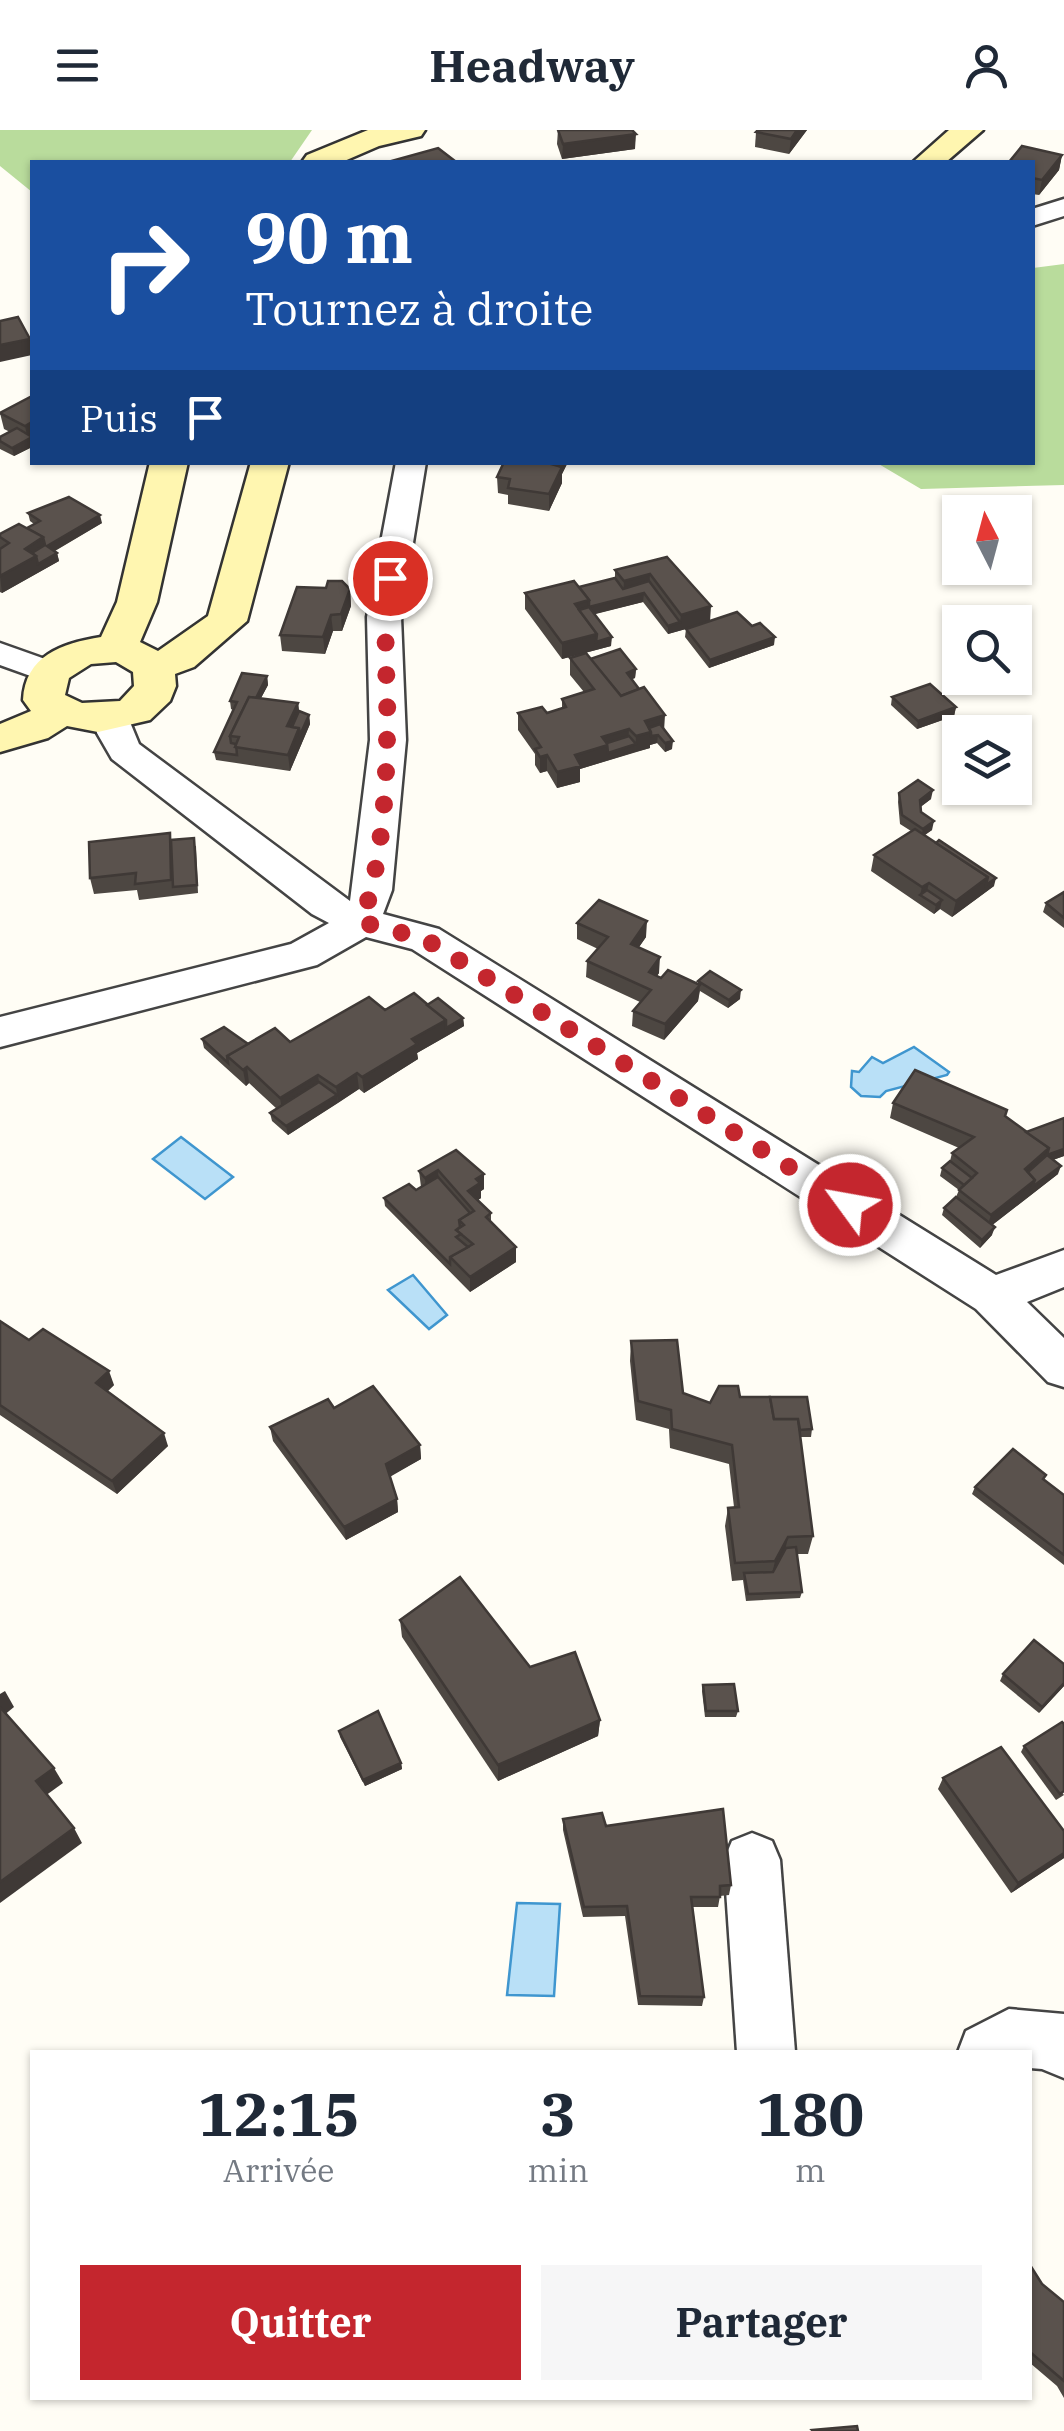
<!DOCTYPE html>
<html lang="fr">
<head>
<meta charset="utf-8">
<style>
	:root { --surface:#fff; --page:#f6f6f7; --text:#1f2937; --muted:#747a83; --accent:#c4262e }
	body { margin:0; font-family:"IBM Plex Serif",serif; background:var(--page); color:var(--text); height:100vh; display:flex; flex-direction:column; font-size:38px; white-space:nowrap }
	* { box-sizing:border-box; margin:0 }
	p { font-size:32px; color:var(--muted) }
	.icon { flex:none; width:55px; height:55px; fill:none; stroke:currentColor; stroke-width:2; stroke-linecap:round; stroke-linejoin:round }
	.map { position:relative; flex:1; overflow:hidden }
	.details { position:absolute; left:30px; top:1920px; width:1002px; height:350px; display:flex; flex-direction:column; background:var(--surface); border-radius:0px; box-shadow:0 2px 8px #0004 }
	.details>* { flex:none }
	.banner { position:absolute; left:30px; top:30px; width:1005px; height:305px; border-radius:0px; box-shadow:0 2px 8px #0004; background:#1a4fa0; color:#fff; overflow:hidden }
	.needle { width:65px; rotate:354deg }
	.buttons { position:absolute; left:942px; top:365px; display:grid; gap:20px }
	.buttons a { display:grid; place-items:center; width:90px; height:90px; border-radius:0px; background:var(--surface); box-shadow:0 2px 8px #0004; font-size:50px }
	.pin { position:absolute; display:grid; place-items:center; width:85px; height:85px; color:#fff; margin:-42px; border:5px solid #fff; border-radius:50%; box-shadow:0 2px 10px #0007 }
	.me { position:absolute; width:110px; margin:-55px; rotate:302deg; stroke-linejoin:round; filter:drop-shadow(0 0 8px #0008) }
	.turn { display:flex; align-items:center; gap:35px; height:210px; padding:0 50px; font-size:45px }
	.turn .icon { width:130px; height:130px; stroke-width:2.5 }
	.turn b { display:block; font-size:70px; line-height:85px }
	.then { display:flex; align-items:center; height:95px; padding:0 50px; background:#0003; gap:20px; font-size:38px }
	.eta { display:flex; justify-content:space-evenly; align-items:center; height:170px; text-align:center }
	.eta b { font-size:60px; font-weight:700; line-height:70px }
	.primary-button { display:flex; gap:20px; margin-top:auto; padding:20px 50px }
	.primary-button a { flex:1; height:115px; border-radius:0px; background:var(--accent); color:#fff; font-size:40px; font-weight:700; line-height:115px; text-align:center }
	.primary-button a+a { background:var(--page); color:var(--text) }
	header { display:flex; justify-content:space-between; align-items:center; height:130px; padding:0 50px; background:var(--surface); font-size:45px; font-weight:700 }
	.map>svg:first-child { display:block }
</style>
</head>
<body>
<header><svg class="icon" aria-label="menu" viewBox="0 0 24 24"><path d="M4 6h16M4 12h16M4 18h16"/></svg>Headway<svg class="icon" aria-label="person" viewBox="0 0 24 24"><circle cx="12" cy="8" r="4"/><path d="M4 21q1-7 8-7t8 7"/></svg></header>
<div class="map">
<svg width="1064" height="2301" viewBox="0 0 1064 2301">
	<rect width="100%" height="100%" fill="#fffdf5"/>
	<g fill="#b9dc9c">
		<path d="M0,0h312l-22,32h-258v30l-32,-26z"/>
		<path d="M1064,134v221l-143,4 -44,-26 155,-1 1,-194z"/>
	</g>
	<g fill="#b9e0f7" stroke="#3f96cf" stroke-width="2.5">
		<path d="M914,917l35,25 -2,3 -61,16 -6,6 -19,-1 -10,-9 1,-16 7,1 13,-15 11,6z"/>
		<path d="M181,1007l52,40 -28,22 -52,-40z"/>
		<path d="M413,1145l34,40 -18,14 -41,-39z"/>
		<path d="M517,1773l43,1 -6,92 -47,-1z"/>
	</g>
	<g fill="none" stroke-linecap="round" stroke-linejoin="round">
		<g stroke="#444" stroke-width="5">
			<g id="street">
				<path d="M1064,69v17l-32,10v-17z"/>
				<path d="M396,332h30l-25,155 5,123 -14,150 -9,24 56,15 557,346 68,-25v37l-37,15 37,36v49l-16,-5 -72,-73 -564,-360 -46,-12 -49,28 -317,82v-30l291,-73 38,-21 -17,-9 -200,-155 -15,-26 -2,-15 6,-8 12,-3 12,3 14,34 211,157 20,-161 -3,-123z"/>
				<path d="M0,513l62,22 5,7 -5,7 -12,4 -50,-18z"/>
				<path d="M752,1703l20,8 8,19 15,192h-58l-13,-192 8,-19z"/>
				<path d="M1009,1879l55,5v64l-22,-9 -12,-1v-16h-72l8,-21z"/>
			</g>
		</g>
		<g stroke="#333" stroke-width="5">
			<g id="secondary">
				<path d="M368,0h57l-4,6 -42,10 -37,16h-40l5,-7z"/>
				<path d="M949,0h34l-37,32h-33z"/>
				<path d="M150,332h38l-31,140 -17,40 18,9 50,-35 43,-154h38l-42,159 -53,46 -19,7 1,12 -6,15 -20,19 -52,12 -31,-6 -19,12 -48,14v-28l31,-13 -8,-11c2,-44 39,-57 78,-63l16,-35zM116,532l17,10 1,14 -14,15 -38,2 -17,-8 4,-17 22,-14z"/>
			</g>
		</g>
		<use href="#street" fill="#fff" fill-rule="evenodd"/>
		<use href="#secondary" fill="#fff6b0" fill-rule="evenodd"/>
	</g>
	<g fill="#4d4742">
		<path d="M558,0l77,19 -73,10 -5,-15z"/>
		<path d="M758,0h49l-18,24 -34,-7 1,-15z"/>
		<path d="M1062,25l-3,15 -20,25 -7,-1v-32z"/>
		<path d="M32,266v51l-18,9 -14,-7v-12l10,-5 -6,-3 -4,-16z"/>
		<path d="M504,332h64l-6,12v9l-13,28 -41,-7v-9l-10,-2 -1,-16z"/>
		<path d="M28,383l74,10 -47,28 2,2 2,8 -57,32 -2,-1v-58l27,-6 7,-4 -4,-3z"/>
		<path d="M667,427l43,64 64,24 -65,23 -24,-31 1,-8 -18,5 -25,-32 -49,12 17,32 -49,13 -37,-50v-16l54,-6 36,-9v-8z"/>
		<path d="M350,459l1,17 -9,25h-9l-8,23 -43,-3 -2,-16z"/>
		<path d="M570,528l20,1 46,10 -1,9 -3,1 32,50 8,20 -7,3 -8,-9 -7,2v3l-70,21v13l-23,6 -10,-17 -7,2 -5,-8v-11l-17,-24v-17h29l15,-5v-9l22,-7 -14,-17z"/>
		<path d="M267,546l1,9 -7,13 37,5 1,8 10,4 1,9 -20,47 -74,-11 -2,-8 19,-42 -2,-1 -1,-8z"/>
		<path d="M892,567l64,10 -2,9 -37,13 -26,-24z"/>
		<path d="M899,663l32,6 -11,8 1,5 11,18 -8,5 70,51 -42,31 -12,-8 -6,5 -63,-43 3,-16 37,-24 -11,-7 -2,-22z"/>
		<path d="M170,703l1,7 25,6 2,47 -59,7 -2,-10 -43,4 -4,-16z"/>
		<path d="M1064,762v36l-21,-16 3,-9z"/>
		<path d="M577,793l69,14 -7,10 20,26 -2,3 41,8v-3l42,18 -12,9 -28,-17 -2,10 -34,39 -32,-14 1,-15 7,-9 -54,-25 1,-16 11,-12 -21,-10z"/>
		<path d="M427,875l36,13 1,8 -47,27 1,6 -54,34 -5,-4 -71,46 -16,-14 -2,-8 7,-4 -28,-26 -3,3 -42,-38 -2,-9 46,5 42,-2 95,-32z"/>
		<path d="M893,973l112,14 21,15 38,-14v38l-11,4 5,14 -66,51v10l-12,13 -38,-33 2,-7 12,-11 3,-7 -19,-14 2,-8 8,-7 2,-8 7,-5 -69,-30z"/>
		<path d="M456,1020l28,24v15l-3,2v7l-3,2 13,13v9l25,25v15l-46,30 -85,-86 -1,-8 32,-8 5,-3 -2,-16z"/>
		<path d="M0,1191l29,19 85,45 -6,6 60,55 -51,48 -117,-79z"/>
		<path d="M631,1211l52,52 27,10 30,-6 72,32 -1,8h-11l13,99 -5,18h-11l5,38 -2,6 -54,3 -3,-21 -11,1 -7,-55 3,-18 6,-1 -5,-43 -59,-16 -1,-19 -33,-9 -6,-59z"/>
		<path d="M334,1278l86,37 1,14 -31,17 7,23 1,13 -52,28 -73,-99 -3,-14z"/>
		<path d="M1046,1345l-2,5 20,15v70l-92,-71 3,-7z"/>
		<path d="M400,1490l200,100 -2,16 -100,45 -96,-144z"/>
		<path d="M1003,1544l61,12 -25,27 -39,-32z"/>
		<path d="M703,1555l35,26 -2,6h-31l-3,-26z"/>
		<path d="M339,1601l62,32 1,6 -37,17 -25,-49z"/>
		<path d="M1024,1616l40,49 -8,5 -35,-48z"/>
		<path d="M943,1648l121,53v27l-53,35 -73,-104z"/>
		<path d="M563,1689l43,7 125,59 -2,10 -9,1 -2,11h-25l11,90 -2,9 -64,-1 -13,-89 -42,1 -20,-87z"/>
		<path d="M1030,2135l12,19 22,18v96l-7,-12 -27,-23z"/>
	</g>
	<g fill="#3f3936">
		<path d="M797,0h10l-18,24 2,-15z"/>
		<path d="M636,4l-1,15 -73,10 1,-15z"/>
		<path d="M1062,25l-3,15 -20,25 3,-15z"/>
		<path d="M30,209l2,16 -32,7v-17z"/>
		<path d="M32,292v25l-18,9 -2,-8 16,-8 -3,-14z"/>
		<path d="M564,332h4l-6,12v9l-13,28v-17z"/>
		<path d="M100,385l2,8 -53,31 -2,-8z"/>
		<path d="M43,407l4,17 10,-1 2,8 -57,32 -2,-17 25,-27z"/>
		<path d="M650,444l-1,16 -26,7 1,-16z"/>
		<path d="M350,459l1,17 -9,25 -1,-17z"/>
		<path d="M644,463l-1,9 -63,16 -5,-14 14,-4z"/>
		<path d="M711,476l-1,16 -42,12v-8l12,-4 1,-7z"/>
		<path d="M331,485l2,16 -8,23 -2,-17z"/>
		<path d="M597,504l15,3 -1,9 -49,13v-16z"/>
		<path d="M775,507l-1,8 -65,23 1,-8z"/>
		<path d="M636,539l-1,9 -8,3v-8z"/>
		<path d="M267,546l1,9 -29,54v-2h-4z"/>
		<path d="M298,573l2,16 -7,15 -6,-8z"/>
		<path d="M956,577l-2,9 -37,13 1,-8z"/>
		<path d="M309,585l1,9 -20,47 -2,-16 11,-27z"/>
		<path d="M665,585l-1,16 -6,4 -1,8 -7,2v3l-15,4 1,-16 9,-15z"/>
		<path d="M629,599l-1,16 8,-1 -1,8 -55,17v13l-23,6v-16l18,-17 27,-18z"/>
		<path d="M673,611l-1,8 -7,3v-9z"/>
		<path d="M547,625v16l-7,2v-16z"/>
		<path d="M933,660l-2,9 -13,10 2,-9z"/>
		<path d="M934,691l-2,9 -11,8 2,-9z"/>
		<path d="M988,747l8,1 -2,8 -42,31 4,-16z"/>
		<path d="M929,753l-4,16 -5,-4 -2,8 4,-16z"/>
		<path d="M942,770l-2,9 -6,5 2,-9z"/>
		<path d="M647,791l-1,16 -16,23 1,-16z"/>
		<path d="M660,827l-1,16 -12,15 2,-16z"/>
		<path d="M700,855l-2,16 -34,39 1,-16z"/>
		<path d="M741,860l-1,9 -12,9 1,-8z"/>
		<path d="M463,888l1,8 -17,10 -1,-8z"/>
		<path d="M446,890l1,16 -30,17 1,6 -54,34 -2,-16 50,-38z"/>
		<path d="M247,937l2,16 -3,3 -3,-16z"/>
		<path d="M357,943l2,16 -21,14 -2,-16z"/>
		<path d="M318,945l2,15 -37,24 -3,-16z"/>
		<path d="M337,965l1,8 -50,32 -2,-9z"/>
		<path d="M1049,1018l-5,15 -19,17v-11z"/>
		<path d="M1064,1019v7l-20,7 3,-8z"/>
		<path d="M1061,1036l-3,8 -72,56 5,-15 44,-35z"/>
		<path d="M438,1040l1,15 -13,8 -1,-15z"/>
		<path d="M484,1044v15l-3,2v7l-12,8 -1,-15 8,-12z"/>
		<path d="M995,1097l-3,8 -12,13 2,-8z"/>
		<path d="M516,1117v15l-46,30v-15z"/>
		<path d="M109,1241l5,14 -13,12 -5,-14z"/>
		<path d="M164,1303l4,13 -51,48 -5,-13z"/>
		<path d="M420,1315l1,14 -33,19 -2,-14z"/>
		<path d="M397,1369l1,13 -52,28 -2,-13z"/>
		<path d="M788,1407l-4,18 -13,24 4,-18z"/>
		<path d="M1064,1553v3l-25,27 3,-6z"/>
		<path d="M5,1561l9,16 -11,9 -3,-5v-17z"/>
		<path d="M600,1590l-2,16 -100,45v-16z"/>
		<path d="M401,1633l1,6 -37,17 -2,-6z"/>
		<path d="M54,1638l9,15 -18,13 -9,-15z"/>
		<path d="M74,1698l8,15 -82,60v-21z"/>
		<path d="M1064,1723v5l-53,35 7,-10z"/>
	</g>
	<g fill="#5a524d" stroke="#3f3936" stroke-width="2.5">
		<path d="M558,0h74l4,4 -73,10z"/>
		<path d="M758,0h39l-6,9 -35,-7z"/>
		<path d="M1022,16l40,9 -20,25 -10,-2v-16h-23z"/>
		<path d="M438,18l17,13 -5,1h-62z"/>
		<path d="M18,187l12,22 -30,6v-24z"/>
		<path d="M32,266v26l-7,4 -25,-13z"/>
		<path d="M17,298l15,9 -20,11 -12,-7v-4z"/>
		<path d="M504,332h40l18,5 -13,27 -41,-6 2,-9 -13,-2z"/>
		<path d="M548,332h16l-2,5z"/>
		<path d="M69,367l31,18 -53,31 10,7 -19,11 -2,-8 -4,-3 13,-8 -2,-8 -16,-9 13,-7 -12,-8z"/>
		<path d="M19,394l24,13 -18,12 11,7 -36,20v-27l9,-6 -9,-6v-3z"/>
		<path d="M667,427l44,49 -30,9 -31,-41 -26,7 -9,-11z"/>
		<path d="M615,448l8,11 26,-8 31,41 -12,4 -24,-33 -55,14v-7l-10,-13z"/>
		<path d="M328,451h14l8,8 -9,25 -10,1 -8,22 -43,-2 17,-48 29,1z"/>
		<path d="M574,451l15,19 -14,4 22,30 -35,9 -37,-50z"/>
		<path d="M589,477l23,30 -16,5 1,-8 -18,-24z"/>
		<path d="M737,482l15,14 8,-3 15,14 -65,23 -24,-31z"/>
		<path d="M620,519l16,20 -9,4 12,16 -18,7 -31,-37z"/>
		<path d="M586,523l35,43 23,-9 21,28 -20,6 6,11 -15,4 -7,-7 -27,8 6,8 -33,10 6,11 -24,6 -10,-17 -7,2 -5,-8 6,-2 -23,-34 24,-6 5,6 19,-6 -4,-8 32,-10 -24,-31z"/>
		<path d="M242,543l25,3 -11,22 -7,-1 -19,39 1,7 5,1 1,11 -23,-3 23,-50 -7,-1z"/>
		<path d="M930,554l26,23 -38,14 -26,-24z"/>
		<path d="M249,567l49,6 -11,23 12,2 -11,27 -53,-8 4,-10 -9,-1z"/>
		<path d="M299,581l10,4 -9,20 -1,-7 -7,-1z"/>
		<path d="M660,594l13,17 -8,2 -7,-8 -7,1v-4l-2,-4z"/>
		<path d="M629,606l7,8 -28,9 -1,-10z"/>
		<path d="M918,650l15,10 -13,10 1,12 13,9 -11,8 -21,-14 -3,-22z"/>
		<path d="M915,699l73,48 -32,24 -27,-18 -7,4 -48,-32z"/>
		<path d="M170,703l1,47 -36,4 1,-11 -46,5 -1,-36z"/>
		<path d="M194,708l3,47 -24,2 -2,-47z"/>
		<path d="M939,710l57,38 -10,7 2,-8 -52,-34z"/>
		<path d="M927,760l15,10 -6,5 -16,-10z"/>
		<path d="M1064,762v26l-18,-15z"/>
		<path d="M599,770l48,21 -16,23 29,13 -11,15 12,6 7,-8 32,15 -35,39 -32,-13 18,-21 -64,-29 21,-24 -31,-14z"/>
		<path d="M710,841l31,19 -12,10 -31,-19z"/>
		<path d="M414,863l32,27 -34,19 5,5 -55,33 -5,-4 -21,14 -18,-12 -38,23 -33,-31 -4,3 -16,-14 48,-28 15,14 79,-45 16,13z"/>
		<path d="M438,868l25,20 -17,10v-8l-19,-15z"/>
		<path d="M224,897l24,17 -21,12 1,7 -26,-24z"/>
		<path d="M915,940l92,40 -2,6 44,32 -24,21 10,11 -44,35 -32,-25 18,-17 -25,-20 22,-16 -81,-34z"/>
		<path d="M319,952l18,13 -51,31 -16,-13z"/>
		<path d="M1064,988v31l-17,6 14,11 -29,21 3,-7 -7,-8 19,-17 2,-7 -23,-16z"/>
		<path d="M456,1020l28,24 -8,5 4,4 -12,8 23,22 -5,4 30,30 -46,30 -20,-20 23,-13 -17,-14 8,-5 -5,-5 15,-9 -36,-41 -13,8 -6,-7z"/>
		<path d="M950,1031l22,17 -8,7 -22,-17z"/>
		<path d="M438,1047l32,36 -11,7 1,7 -4,3 5,4 -5,3 12,10 -18,10v7l-66,-66 25,-14 7,6z"/>
		<path d="M956,1067l39,30 -13,13 -38,-32z"/>
		<path d="M0,1191l29,19 14,-11 66,42 -13,12 68,50 -52,48 -112,-76z"/>
		<path d="M677,1210l6,53 27,10 9,-17h19l2,11h30l4,22h24l15,117 -25,1 -13,24 -40,2 -7,-55 11,-1 -7,-62 -60,-16 -1,-19 -33,-9 -7,-60z"/>
		<path d="M373,1256l47,59 -34,19 11,35 -53,28 -74,-100 58,-28 6,9z"/>
		<path d="M770,1267h37l5,32 -12,1 -2,-11h-24z"/>
		<path d="M1013,1319l33,26 -3,4 21,16v60l-89,-68z"/>
		<path d="M796,1417l6,45 -54,2 -4,-21 29,-1 13,-24z"/>
		<path d="M460,1447l70,90 45,-15 25,68 -102,45 -98,-145z"/>
		<path d="M1034,1510l30,24v19l-22,24 -39,-33z"/>
		<path d="M734,1554l4,27h-32l-3,-26z"/>
		<path d="M0,1577l54,61 -18,13 38,47 -74,54z"/>
		<path d="M378,1581l23,52 -38,17 -24,-49z"/>
		<path d="M1062,1592l2,2v67l-4,3 -36,-48z"/>
		<path d="M1001,1617l63,84v22l-46,30 -75,-105z"/>
		<path d="M723,1679l8,76 -11,1v11h-29l13,100 -64,-1 -13,-90 -43,1 -21,-88 39,-6 4,13z"/>
		<path d="M1030,2135l12,19 22,18v79l-34,-29z"/>
		<path d="M857,2296l1,5h-45l-1,-1z"/>
	</g>
	<g fill="none" stroke-linecap="round" stroke-linejoin="round">
		<path stroke="#c4262e" stroke-width="18" stroke-dasharray="0 32.4" d="M390,448c-9,54 -1,107 -3,162 -1,56 -6,130 -26,182l64,17 425,266"/>
	</g>
</svg>
<div class="buttons">
<a><svg class="needle" viewBox="-14 -14 28 28"><path d="M0-13l5 13h-10z" fill="#e53935"/><path d="M0 13l5-13h-10z" fill="#747a83"/></svg></a>
<a><svg class="icon" aria-label="search" viewBox="0 0 24 24"><circle cx="10" cy="10" r="6"/><path d="M15 15l6 6"/></svg></a>
<a><svg class="icon" aria-label="layers" viewBox="0 0 24 24"><path d="M12 4l9 5-9 5-9-5zM3 14l9 5 9-5"/></svg></a>
</div>
<div class="pin" style="left:390px;top:448px;background:#d93025"><svg class="icon" aria-label="arrive" viewBox="0 0 24 24"><path d="M6 21V4h12l-3 4 3 4H6"/></svg></div>
<svg class="me" style="left:850px;top:1075px" viewBox="-20 -20 40 40"><circle r="17" fill="#c4262e" stroke="#fff" stroke-width="3"/><path d="M0-11L8 9 0 5-8 9z" fill="#fff"/></svg>
<div class="banner">
<div class="turn"><svg class="icon" aria-label="right" viewBox="0 0 24 24"><path d="M7 20v-9h11M14 6l5 5-5 5"/></svg><div><b>90 m</b>Tournez à droite</div></div>
<div class="then">Puis<svg class="icon" aria-label="arrive" viewBox="0 0 24 24"><path d="M6 21V4h12l-3 4 3 4H6"/></svg></div>
</div>
<section class="details">
<div class="eta">
<div><b>12:15</b><p>Arrivée</p></div>
<div><b>3</b><p>min</p></div>
<div><b>180</b><p>m</p></div>
</div>
<div class="primary-button"><a>Quitter</a><a>Partager</a></div>
</section>
</div>
</body>
</html>
